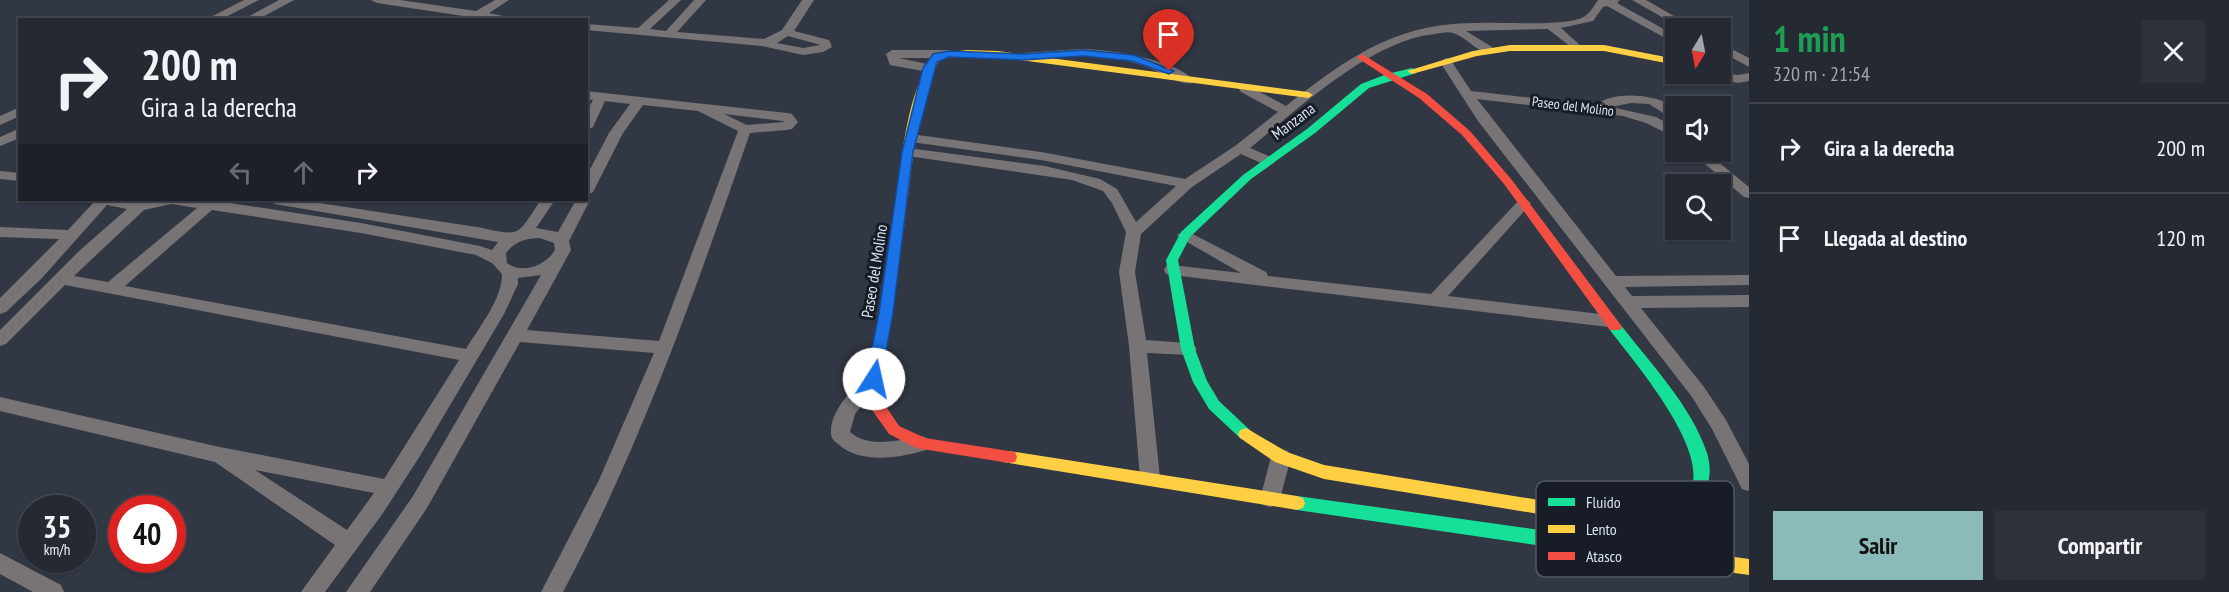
<!DOCTYPE html>
<html lang="es">
<head>
<meta charset="utf-8">
<style>
	:root { --surface:#252932; --page:#2d313a; --text:#f1f3f6; --muted:#a3a6ac; --line:#42454d; --accent:#8bbbb9 }
	body { margin:0; font-family:"PT Sans Narrow",sans-serif; background:var(--page); color:var(--text); height:100vh; display:flex; flex-direction:column; font-size:22px; white-space:nowrap }
	* { box-sizing:border-box; margin:0 }
	p { font-size:20px; color:var(--muted) }
	.icon { flex:none; width:33px; height:33px; fill:none; stroke:currentColor; stroke-width:2; stroke-linecap:round; stroke-linejoin:round }
	.map { position:relative; flex:1; overflow:hidden }
	.details { display:flex; flex-direction:column; background:var(--surface); width:480px }
	.details>* { flex:none }
	.guide { position:absolute; left:18px; top:18px; width:570px; height:183px; border-radius:0px; box-shadow:0 2px 4px #0004,0 0 0 2px var(--line); background:#252932; color:var(--text); overflow:hidden }
	.needle { width:39px; rotate:190deg }
	.tools { position:absolute; left:1665px; top:18px; display:grid; gap:12px }
	.tools a { display:grid; place-items:center; width:66px; height:66px; border-radius:0px; background:var(--surface); box-shadow:0 2px 4px #0004,0 0 0 2px var(--line); font-size:30px }
	.speed { position:absolute; left:18px; top:495px; display:flex; gap:12px; font-size:30px; font-weight:700; text-align:center }
	.speed>* { display:grid; place-content:center; width:78px; height:78px; border-radius:50%; background:var(--surface); box-shadow:0 2px 4px #0004,0 0 0 2px var(--line); line-height:1 }
	.speed small { font-size:15px; font-weight:400 }
	.speed .limit { border:9px solid #d22; background:#fff; color:#111 }
	.pin { position:absolute; display:grid; place-items:center; width:51px; height:51px; color:#fff; margin:-62px -26px; border-radius:50% 50% 50% 0; rotate:-45deg; box-shadow:0 0 6px #0007 }
	.pin .icon { rotate:45deg }
	.me { position:absolute; width:66px; margin:-33px; rotate:10deg; stroke-linejoin:round; filter:drop-shadow(0 0 4px #0008) }
	.turn { display:flex; align-items:center; gap:21px; height:126px; padding:0 24px; font-size:27px }
	.turn .icon { width:78px; height:78px; stroke-width:2.5 }
	.turn b { display:block; font-size:42px; line-height:51px }
	.lanes { display:flex; align-items:center; height:57px; padding:0 24px; background:#0003; justify-content:center; gap:30px; direction:ltr }
	.lanes .off { opacity:.35 }
	.round { display:grid; place-items:center; flex:none; width:63px; height:63px; border-radius:0px; background:var(--page) }
	.head { display:flex; align-items:center; justify-content:space-between; height:102px; padding:0 24px }
	h1 { font-size:36px; font-weight:600; line-height:45px; color:#1e9e55 }
	.action { display:flex; gap:12px; margin-top:auto; padding:12px 24px }
	.action a { flex:1; height:69px; border-radius:0px; background:var(--accent); color:#111; font-size:24px; font-weight:600; line-height:69px; text-align:center }
	.action a+a { background:var(--page); color:var(--text) }
	ul { padding:0; list-style:none }
	li { display:flex; align-items:center; gap:18px; height:90px; padding:0 24px; border-top:2px solid var(--line) }
	li div { flex:1 }
	li b { display:block; font-size:22px }
	li em { font-style:normal }
	main { display:flex; flex:1; min-height:0 }
	.map>svg:first-child { display:block }
</style>
</head>
<body>
<main>
<div class="map">
<svg width="1749" height="592" viewBox="0 0 1749 592">
	<rect width="100%" height="100%" fill="#313743"/>
	<g fill="none" stroke-linecap="round" stroke-linejoin="round">
		<g fill="#787476" fill-rule="evenodd">
			<path d="M244,0h15l-39,20h-15z"/>
			<path d="M279,0h15l-37,20h-15z"/>
			<path d="M371,0h29l76,11 19,-11h14l-20,13 33,7h-32l-113,-17z"/>
			<path d="M669,0h12l-31,29 16,2 28,-31h12l-29,32 87,7 18,-9 20,-30h12l-20,31 31,8 4,1 3,7 -9,5 -20,3 -41,-9 -176,-16v-6l52,4zM788,36l29,8 3,1 -17,3 -26,-5z"/>
			<path d="M1598,0h22l-3,3 59,33v8l-69,-38 -4,1 -10,14 -32,7 21,19 -6,4 -28,-22 -82,2 26,16v6l-4,1c-13,-4 -22,-17 -35,-21 -5,-2 -13,0 -18,1 -64,6 -137,75 -185,114l23,10 2,3 -2,3h-10l-22,-10 -49,33 -51,47 -6,38 11,68 42,3 6,2 3,4 -3,4 -6,2 -41,-2 13,125 -3,6 -7,2 -7,-2 -3,-6 -11,-132 -10,-74 7,-40 -14,-29 -9,-12 -31,-11 -164,-24 -7,-4 7,-4 137,18 55,13 17,10 19,33 40,-36 -135,-26 -130,-18 -7,-4 7,-4 130,18 144,27 50,-33 43,-34 -37,-20 -2,-3 2,-3h8l37,20c42,-33 86,-67 140,-78 18,-4 35,-5 54,-5 20,-1 91,4 105,-7 5,-3 11,-13 13,-16z"/>
			<path d="M1632,0h14l49,28h-14z"/>
			<path d="M1720,43l29,15v9l-29,-16z"/>
			<path d="M1080,49c29,0 93,10 114,31l-2,3c-13,3 -34,-13 -48,-17 -39,-14 -80,-10 -121,-5l-6,-4 6,-4z"/>
			<path d="M892,50h57l6,4 -6,4h-50l33,7 2,3 -6,4 -38,-7 -4,-11z"/>
			<path d="M1446,58l4,1 21,32 125,14c17,-15 62,-11 80,3v13l-27,-17 -18,-1 -20,4 45,10 20,11v10l-30,-15 -23,-7 -146,-17 139,177 133,-1v10l-124,2 7,9 117,-1v12l-108,1 63,79 22,33 23,44v27l-7,-2 -30,-60 -20,-32 -214,-276 -38,-59z"/>
			<path d="M1720,72l18,3 11,-2v8l-11,2 -28,-6 -2,-3h12z"/>
			<path d="M586,91l201,22 5,1 6,8 -6,7 -5,1 -37,3c-54,156 -109,312 -187,459h-22l58,-112 55,-127 -134,-11 -93,166 -57,84h-24l67,-96 128,-221 -23,3v6l-14,30 -84,142 -37,57 -58,79h-24l34,-47 -120,-83 -215,-51v-14l215,49 169,33 75,-119 -394,-75 -59,59 -6,2v-16l79,-79 48,-42 -20,-4 -65,73 -36,34 -6,2v-16l59,-59 -59,-2v-10l68,3 28,-30 43,1 72,-1 150,23 119,23 12,4 6,-8 -223,-38 -7,-4h32l183,28c41,10 35,4 58,-28h14l-19,28 22,4 18,-32h10v-4l4,4 -21,41 2,9 -44,80 132,11 79,-210 -40,-20 -55,-6 -20,28 -30,59 -7,4v-19l23,-44 21,-29 -25,-3 -12,26 -7,4v-18l7,-13 -7,-1zM724,114l59,7 1,1 -37,3zM171,204l26,4 -89,74 -34,-6 70,-66zM212,210l149,23 115,22 16,8 10,11c0,26 -23,53 -36,75l-341,-63zM540,238l14,5 1,7c-9,15 -32,25 -48,13l-1,-10c8,-11 20,-15 34,-15zM255,470l119,23 -27,37z"/>
			<path d="M20,107v9l-20,9v-9z"/>
			<path d="M20,128v10l-20,8v-9z"/>
			<path d="M1691,152h15l43,35v11l-5,-1z"/>
			<path d="M0,171l20,2v8l-20,-2z"/>
			<path d="M1524,198l7,5 -2,3 -81,90 161,19 6,2 2,4 -2,4 -6,2 -437,-52 -6,-1 -2,-4 2,-4 6,-1 69,8 -61,-35 -3,-3 8,-5 81,42 2,4 163,18 88,-94z"/>
			<path d="M874,372l6,2 3,5 -28,35 -5,18c19,17 49,8 72,4l7,3 3,5 -3,5c-27,9 -68,16 -91,-5 -4,-3 -7,-6 -7,-11 -1,-23 22,-44 37,-59z"/>
			<path d="M1281,449l7,2 3,6 -11,42 -3,6 -7,2 -7,-2 -3,-6 11,-42 3,-6z"/>
			<path d="M0,553l61,32 3,7h-31l-33,-18z"/>
		</g>
		<g fill="#16e098" fill-rule="evenodd">
			<path d="M1412,68l5,3 -1,2 -47,15 -54,45 -64,46 -61,58 -12,23 17,89 12,32 12,20 35,33 -2,4 -6,2 -6,-2 -31,-29 -16,-27 -12,-33 -15,-89 15,-28 62,-57 64,-46 54,-45 26,-10z"/>
			<path d="M1615,322l5,2c30,39 71,81 87,129 4,13 4,28 -3,40 -21,43 -82,31 -121,26 -16,-2 -35,-2 -50,-7l-2,-5 2,-5 6,-2c38,4 90,16 127,7 79,-20 -35,-148 -56,-177l-2,-3z"/>
			<path d="M1297,496l294,41 6,3 3,5 -3,5 -6,3 -294,-43 -6,-2 -2,-5 2,-5z"/>
		</g>
		<g fill="#ffcf43" fill-rule="evenodd">
			<path d="M1510,45h94l72,14v6l-72,-14h-94l-33,5 -65,18 -5,-3 66,-20z"/>
			<path d="M967,50l31,1 310,41 5,3 -5,3 -310,-41 -31,-1 -27,3c-23,40 -26,92 -32,138l-2,3h-8l-2,-3c7,-48 11,-102 38,-143z"/>
			<path d="M1246,428l41,24 37,13 215,35 6,2 2,5 -2,5 -6,2 -215,-35 -49,-17 -35,-24 -2,-4 2,-4z"/>
			<path d="M1009,451l288,45 6,2 2,5 -2,5 -6,2 -288,-47 -6,-1 -2,-5 2,-5z"/>
			<path d="M1591,537l158,22v16l-158,-22 -6,-3 -3,-5 3,-5z"/>
		</g>
		<g fill="#f24e42" fill-rule="evenodd">
			<path d="M1362,54l65,40 43,37 42,49 108,144 2,3 -2,3h-10l-106,-146 -42,-49 -43,-37 -60,-39 -2,-2z"/>
			<path d="M902,193l6,4 -15,116 -12,66 2,23 16,24 26,12 84,13 6,1 2,5 -2,5 -6,1 -93,-15 -27,-14 -22,-31v-24l12,-66 17,-116z"/>
		</g>
	</g>
	<path fill="#1a73e8" stroke="#114b97" stroke-width="1.5" d="M1083,50l51,5 40,16 -5,3 -37,-13 -49,-5 -60,4 -74,-3 -12,5 -24,90 -20,161 -12,66 -2,4h-11l-2,-4 13,-66 23,-161 21,-84 10,-14 16,-3 74,3z"/>
	<g text-anchor="middle" dominant-baseline="central" stroke-width="6" stroke-linejoin="round" paint-order="stroke">
		<g font-size="14" fill="#dce3f2" stroke="#171c26">
			<text transform="translate(1573 106) rotate(7)">Paseo del Molino</text>
		</g>
		<g font-size="16" fill="#dce3f2" stroke="#171c26">
			<text transform="translate(1293 121) rotate(-37)">Manzana</text>
			<text transform="translate(874 271) rotate(-81)">Paseo del Molino</text>
		</g>
	</g>
	<rect x="1536" y="481" width="198" height="96" rx="9" fill="#171c26" stroke="#525863" stroke-width="1.5"/>
	<rect x="1548" y="498" width="27" height="8" fill="#16e098"/>
	<rect x="1548" y="525" width="27" height="8" fill="#ffcf43"/>
	<rect x="1548" y="552" width="27" height="8" fill="#f24e42"/>
	<g font-size="16" fill="#dce3f2">
		<text x="1586" y="508">Fluido</text>
		<text x="1586" y="535">Lento</text>
		<text x="1586" y="562">Atasco</text>
	</g>
</svg>
<div class="tools">
<a><svg class="needle" viewBox="-14 -14 28 28"><path d="M0-13l5 13h-10z" fill="#e53935"/><path d="M0 13l5-13h-10z" fill="#a3a6ac"/></svg></a>
<a><svg class="icon" aria-label="sound" viewBox="0 0 24 24"><path d="M4 9h4l5-4v14l-5-4H4zM17 9q2 3 0 6"/></svg></a>
<a><svg class="icon" aria-label="search" viewBox="0 0 24 24"><circle cx="10" cy="10" r="6"/><path d="M15 15l6 6"/></svg></a>
</div>
<div class="speed"><div>35<small>km/h</small></div><div class="limit">40</div></div>
<div class="pin" style="left:1169px;top:71px;background:#d93025"><svg class="icon" aria-label="arrive" viewBox="0 0 24 24"><path d="M6 21V4h12l-3 4 3 4H6"/></svg></div>
<svg class="me" style="left:874px;top:379px" viewBox="-20 -20 40 40"><circle r="19" fill="#fff"/><path d="M0-13L10 11 0 6-10 11z" fill="#1a73e8"/></svg>
<div class="guide">
<div class="turn"><svg class="icon" aria-label="right" viewBox="0 0 24 24"><path d="M7 20v-9h11M14 6l5 5-5 5"/></svg><div><b>200 m</b>Gira a la derecha</div></div>
<div class="lanes"><svg class="icon off" aria-label="left" viewBox="0 0 24 24"><path d="M17 20v-9H6M10 6l-5 5 5 5"/></svg><svg class="icon off" aria-label="ahead" viewBox="0 0 24 24"><path d="M12 20V5M6 11l6-6 6 6"/></svg><svg class="icon" aria-label="right" viewBox="0 0 24 24"><path d="M7 20v-9h11M14 6l5 5-5 5"/></svg></div>
</div>
</div>
<section class="details">
<div class="head"><div><h1>1 min</h1><p>320 m · 21:54</p></div><a class="round"><svg class="icon" aria-label="close" viewBox="0 0 24 24"><path d="M6 6l12 12M18 6L6 18"/></svg></a></div>
<ul>
<li><svg class="icon" aria-label="right" viewBox="0 0 24 24"><path d="M7 20v-9h11M14 6l5 5-5 5"/></svg><div><b>Gira a la derecha</b></div><em>200 m</em></li>
<li><svg class="icon" aria-label="arrive" viewBox="0 0 24 24"><path d="M6 21V4h12l-3 4 3 4H6"/></svg><div><b>Llegada al destino</b></div><em>120 m</em></li>
</ul>
<div class="action"><a>Salir</a><a>Compartir</a></div>
</section>
</main>
</body>
</html>
